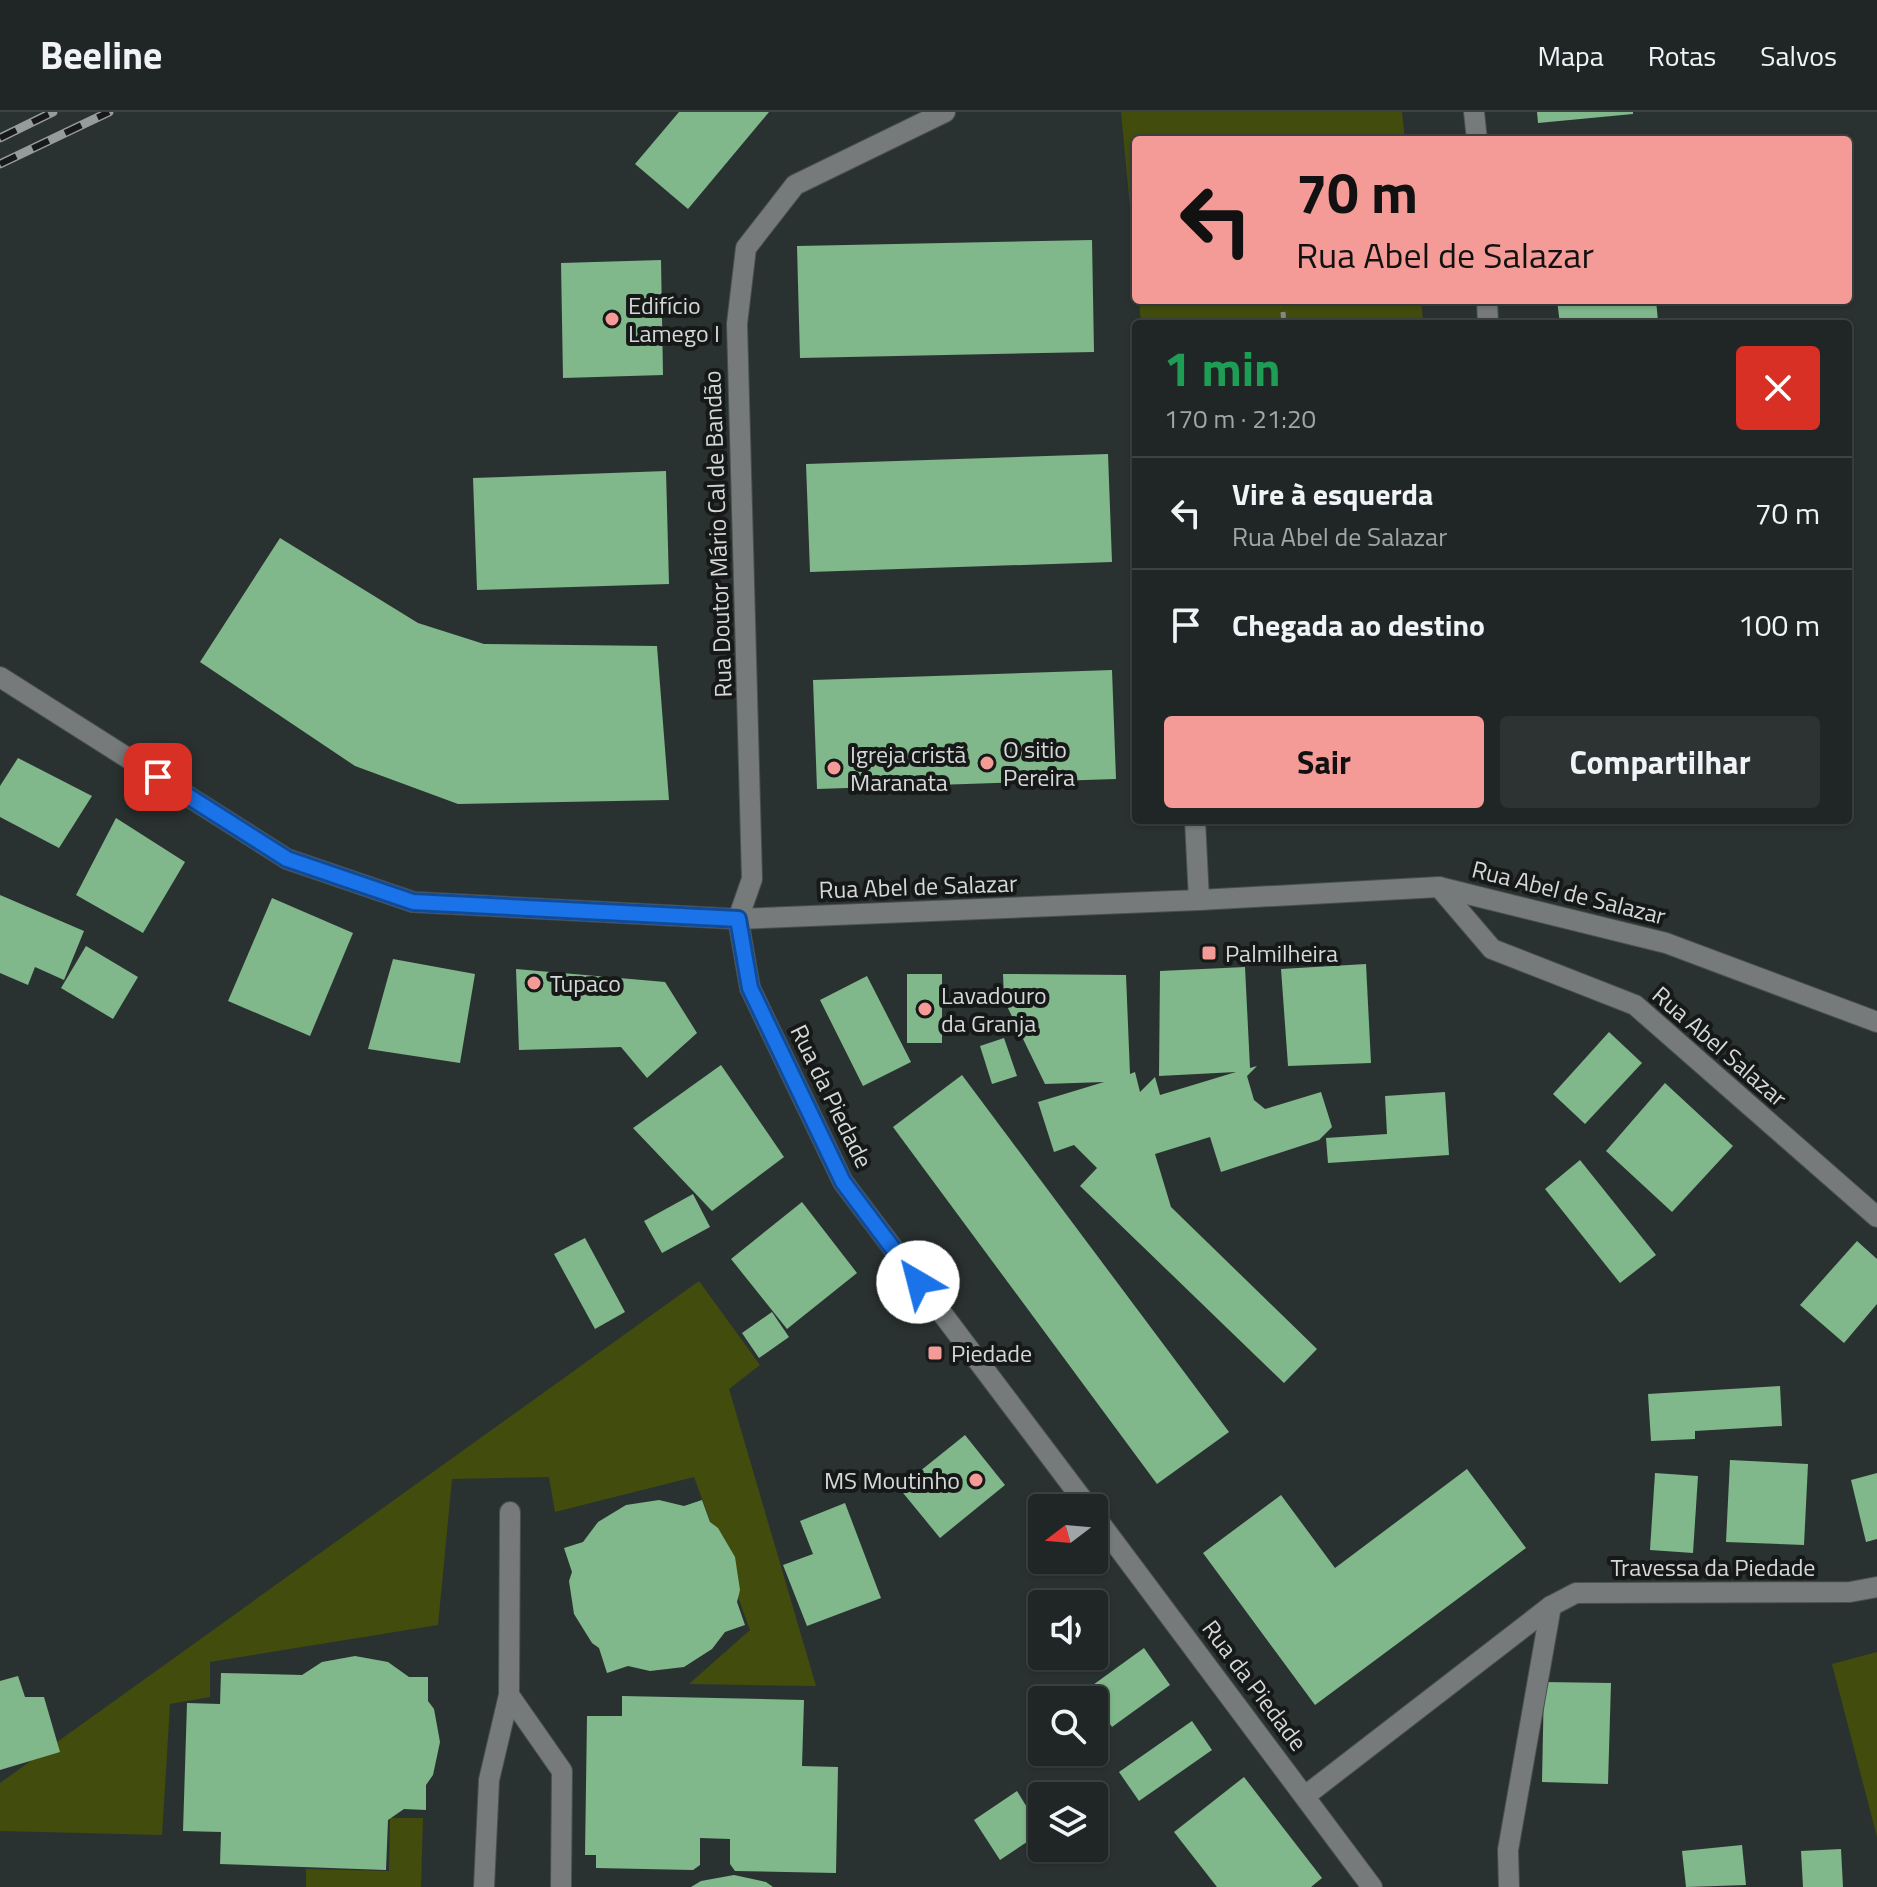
<!DOCTYPE html>
<html lang="pt">
<head>
<meta charset="utf-8">
<style>
	:root { --surface:#202625; --page:#2d3232; --text:#f1f3f6; --muted:#a2a5a7; --line:#3d4342; --accent:#f59b97 }
	body { margin:0; font-family:"Titillium Web",sans-serif; background:var(--page); color:var(--text); height:100vh; display:flex; flex-direction:column; font-size:30px; white-space:nowrap }
	* { box-sizing:border-box; margin:0 }
	p { font-size:26px; color:var(--muted) }
	.icon { flex:none; width:44px; height:44px; fill:none; stroke:currentColor; stroke-width:2; stroke-linecap:round; stroke-linejoin:round }
	.map { position:relative; flex:1; overflow:hidden }
	.panel { position:absolute; left:1132px; top:208px; width:720px; height:504px; display:flex; flex-direction:column; background:var(--surface); border-radius:8px; box-shadow:0 2px 6px #0004,0 0 0 2px var(--line) }
	.panel>* { flex:none }
	.hud { position:absolute; left:1132px; top:24px; width:720px; height:168px; border-radius:8px; box-shadow:0 2px 6px #0004,0 0 0 2px var(--line); background:#f59b97; color:#111; overflow:hidden }
	.needle { width:52px; rotate:254deg }
	.controls { position:absolute; left:1028px; top:1382px; display:grid; gap:16px }
	.controls a { display:grid; place-items:center; width:80px; height:80px; border-radius:8px; background:var(--surface); box-shadow:0 2px 6px #0004,0 0 0 2px var(--line); font-size:40px }
	.pin { position:absolute; display:grid; place-items:center; width:68px; height:68px; color:#fff; margin:-34px; border-radius:16px; box-shadow:0 4px 12px #0006 }
	.me { position:absolute; width:88px; margin:-44px; rotate:323deg; stroke-linejoin:round; filter:drop-shadow(0 0 6px #0008) }
	.turn { display:flex; align-items:center; gap:28px; height:168px; padding:0 32px; font-size:36px }
	.turn .icon { width:104px; height:104px; stroke-width:2.5 }
	.turn b { display:block; font-size:56px; line-height:68px }
	.round { display:grid; place-items:center; flex:none; width:84px; height:84px; border-radius:8px; background:var(--page) }
	.head { display:flex; align-items:center; justify-content:space-between; height:136px; padding:0 32px }
	h1 { font-size:48px; font-weight:700; line-height:60px; color:#1e9e55 }
	.cta { display:flex; gap:16px; margin-top:auto; padding:16px 32px }
	.cta a { flex:1; height:92px; border-radius:8px; background:var(--accent); color:#111; font-size:32px; font-weight:700; line-height:92px; text-align:center }
	.cta a+a { background:var(--page); color:var(--text) }
	ul { padding:0; list-style:none }
	li { display:flex; align-items:center; gap:24px; height:112px; padding:0 32px; border-top:2px solid var(--line) }
	li div { flex:1 }
	li b { display:block; font-size:30px }
	li em { font-style:normal }
	header { display:flex; align-items:center; gap:48px; box-sizing:border-box; height:112px; padding:0 40px; background:var(--surface); border-bottom:2px solid var(--line) }
	header strong { font-size:38px }
	nav { display:flex; gap:44px; margin-inline-start:auto; font-size:28px }
	.map>svg:first-child { display:block }
</style>
</head>
<body>
<header>
<strong>Beeline</strong>
<nav><a>Mapa</a><a>Rotas</a><a>Salvos</a></nav>
</header>
<div class="map">
<svg width="1877" height="1775" viewBox="0 0 1877 1775">
	<rect width="100%" height="100%" fill="#2a3231"/>
	<g fill="#424c0d">
		<path d="M1121,0h281l3,28h-269v132z"/>
		<path d="M1139,188h282l2,20 -27,4h-255z"/>
		<path d="M699,1169l61,84 -31,24 87,297 -127,-2 61,-54 -56,-153 -139,35 -6,-35 -97,2 -14,146 -228,37v35l-40,7 -8,131 -162,-4v-48z"/>
		<path d="M1877,1540v185l-45,-173z"/>
		<path d="M390,1706h33l-2,69h-115v-18l83,2z"/>
	</g>
	<g fill="#80b78b">
		<path d="M679,0h90l-81,97 -53,-45z"/>
		<path d="M1537,0h96v2l-95,9z"/>
		<path d="M1092,128l2,112 -294,6 -3,-112z"/>
		<path d="M661,148l2,115 -100,3 -2,-115z"/>
		<path d="M1557,188h99l2,21 -29,3h-69z"/>
		<path d="M1108,342l4,108 -302,10 -4,-108z"/>
		<path d="M666,359l3,113 -192,6 -4,-112z"/>
		<path d="M280,426l138,85 66,21 173,2 12,154 -211,4 -103,-38 -155,-104z"/>
		<path d="M1112,558l4,109 -299,10 -4,-109z"/>
		<path d="M18,646l74,38 -33,52 -59,-31v-31z"/>
		<path d="M116,706l69,44 -42,71 -67,-38z"/>
		<path d="M0,783l84,36 -20,49 -29,-13 -7,18 -28,-12z"/>
		<path d="M272,786l81,35 -43,103 -82,-35z"/>
		<path d="M86,834l52,31 -25,42 -52,-31z"/>
		<path d="M393,847l82,15 -15,89 -92,-14z"/>
		<path d="M1366,852l5,99 -83,3 -7,-97z"/>
		<path d="M1245,855l5,101 7,-2 -10,10 7,24 11,9 56,-17 11,35 -13,13 -98,32 -11,-35 -55,17 16,53 146,142 -33,34 -204,-197 17,-18 -23,-23 -20,7 -16,-50 66,-20 -59,2 -41,-84 -1,-26 123,1 4,99 5,-2 5,20 15,-15 5,18 76,-23 -77,4 1,-105z"/>
		<path d="M516,857l149,13 32,51 -50,45 -26,-31 -102,3z"/>
		<rect x="907" y="862" width="35" height="69"/>
		<path d="M867,864l44,86 -48,24 -43,-86z"/>
		<path d="M1609,920l33,31 -57,61 -32,-30z"/>
		<path d="M1004,926l13,38 -25,8 -12,-38z"/>
		<path d="M721,953l63,92 -72,54 -79,-83z"/>
		<path d="M962,963l267,357 -72,52 -264,-357z"/>
		<path d="M1665,971l68,63 -61,66 -66,-61z"/>
		<path d="M1445,980l4,63 -121,8 -2,-25 61,-4 -2,-38z"/>
		<path d="M1580,1048l76,95 -36,28 -75,-94z"/>
		<path d="M693,1082l17,33 -48,26 -18,-32z"/>
		<path d="M802,1090l55,71 -70,56 -56,-70z"/>
		<path d="M585,1126l40,74 -30,17 -41,-75z"/>
		<path d="M1857,1129l20,18v45l-33,39 -44,-38z"/>
		<path d="M772,1200l17,25 -30,21 -17,-25z"/>
		<path d="M1780,1274l2,40 -87,5v8l-44,2 -3,-47z"/>
		<path d="M965,1323l40,50 -65,53 -41,-50z"/>
		<path d="M1730,1348l78,4 -4,81 -78,-3z"/>
		<path d="M1467,1357l59,79 -211,157 -112,-152 78,-58 54,73z"/>
		<path d="M1655,1361l43,3 -5,77 -43,-3z"/>
		<path d="M1877,1361v66l-11,3 -15,-62z"/>
		<path d="M659,1388l25,6 18,-6 8,22 8,6 17,29 5,33 -3,12 8,23 -20,7 -13,17 -28,18 -34,4 -22,-5 -21,7 -8,-25 -7,-5 -18,-29 -5,-33 3,-9 -8,-24 19,-6 15,-20 28,-17z"/>
		<path d="M845,1391l36,95 -74,28 -24,-61 30,-11 -13,-33z"/>
		<path d="M1144,1536l26,37 -58,42 -26,-37z"/>
		<path d="M355,1544l33,6 21,15h19v24l6,8 6,33 -7,33 -7,10v25l-22,-1 -16,11 -2,50 -166,-6 1,-32 -38,-1 4,-128 33,1 1,-31 81,2 20,-13z"/>
		<path d="M18,1564l7,21h19l16,55 -60,18v-89z"/>
		<path d="M1544,1570l67,1 -3,101 -66,-2z"/>
		<path d="M622,1584l182,4 -2,66 36,1 -2,106 -101,-2 -5,-7v-25l-30,-1v27l-7,5 -97,-2v-13h-11l2,-139h35z"/>
		<path d="M1192,1609l20,29 -73,51 -20,-29z"/>
		<path d="M1244,1665l78,101 -11,9h-94l-43,-55z"/>
		<path d="M1017,1679l25,41 -42,28 -26,-40z"/>
		<path d="M1742,1733l4,40 -60,2 -4,-36z"/>
		<path d="M1841,1737l2,38h-40l-2,-36z"/>
		<path d="M734,1763l32,7 7,5h-82l10,-6z"/>
	</g>
	<g fill="none" stroke-linecap="round" stroke-linejoin="round">
		<g stroke="#49504f" stroke-width="22">
			<g id="minor">
				<path d="M945,0l-150,73 -49,63 -9,76 15,555 -14,40 12,69 93,194 246,326"/>
				<path d="M1474,0l3,28"/>
				<path d="M1487,188l1,24"/>
				<path d="M0,565l287,182 126,43 325,17 461,-19 240,-13 227,56 211,79"/>
				<path d="M1195,708l4,80"/>
				<path d="M1439,775l53,62 143,56 242,212"/>
				<path d="M1094,1403l278,372"/>
				<path d="M509,1583l1,-183"/>
				<path d="M1305,1684l246,-190 25,-13 274,-1 27,-5"/>
				<path d="M484,1775l5,-107 20,-85 53,76 -1,116"/>
				<path d="M1509,1775l-1,-37 43,-244"/>
			</g>
		</g>
		<path stroke="#828887" stroke-width="5" stroke-dasharray="6 6" stroke-linecap="butt" d="M1282,188l2,24"/>
		<use href="#minor" stroke="#767a7a" stroke-width="20"/>
		<g stroke="#969c9b" stroke-width="9">
			<g id="rail">
				<path d="M0,26l53,-26"/>
				<path d="M0,52l109,-52"/>
			</g>
		</g>
		<use href="#rail" stroke="#161918" stroke-width="6" stroke-dasharray="18" stroke-linecap="butt"/>
	</g>
	<g fill="none" stroke-linecap="round" stroke-linejoin="round">
		<g stroke="#114b97" stroke-width="20">
			<path id="route" d="M158,665l129,82 126,43 325,17 12,69 93,194 75,100"/>
		</g>
		<use href="#route" stroke="#1a73e8" stroke-width="14"/>
	</g>
	<g fill="#f59b97" stroke="#161918" stroke-width="3">
		<circle cx="612" cy="207" r="8"/>
		<circle cx="987" cy="651" r="8"/>
		<circle cx="834" cy="656" r="8"/>
		<rect x="1201" y="833" width="16" height="16" rx="4"/>
		<circle cx="534" cy="871" r="8"/>
		<circle cx="925" cy="897" r="8"/>
		<rect x="927" y="1233" width="16" height="16" rx="4"/>
		<circle cx="976" cy="1368" r="8"/>
	</g>
	<g text-anchor="middle" dominant-baseline="central" stroke-width="8" stroke-linejoin="round" paint-order="stroke">
		<g font-size="24" fill="#d4d9d8" stroke="#161918" text-anchor="start">
			<text x="628" y="193">Edifício<tspan x="628" dy="28">Lamego I</tspan></text>
			<text x="1003" y="637">O sitio<tspan x="1003" dy="28">Pereira</tspan></text>
			<text x="850" y="642">Igreja cristã<tspan x="850" dy="28">Maranata</tspan></text>
			<text x="1225" y="841">Palmilheira</text>
			<text x="550" y="871">Tupaco</text>
			<text x="941" y="883">Lavadouro<tspan x="941" dy="28">da Granja</tspan></text>
			<text x="951" y="1241">Piedade</text>
			<text x="960" y="1368" text-anchor="end">MS Moutinho</text>
		</g>
		<g font-size="24" fill="#d4d9d8" stroke="#161918">
			<text transform="translate(717 422) rotate(-92)">Rua Doutor Mário Cal de Bandão</text>
			<text transform="translate(918 774) rotate(-2)">Rua Abel de Salazar</text>
			<text transform="translate(1569 780) rotate(14)">Rua Abel de Salazar</text>
			<text transform="translate(1720 934) rotate(41)">Rua Abel Salazar</text>
			<text transform="translate(832 984) rotate(64)">Rua da Piedade</text>
			<text x="1713" y="1455">Travessa da Piedade</text>
			<text transform="translate(1255 1573) rotate(53)">Rua da Piedade</text>
		</g>
	</g>
</svg>
<div class="controls">
<a><svg class="needle" viewBox="-14 -14 28 28"><path d="M0-13l5 13h-10z" fill="#e53935"/><path d="M0 13l5-13h-10z" fill="#a2a5a7"/></svg></a>
<a><svg class="icon" aria-label="sound" viewBox="0 0 24 24"><path d="M4 9h4l5-4v14l-5-4H4zM17 9q2 3 0 6"/></svg></a>
<a><svg class="icon" aria-label="search" viewBox="0 0 24 24"><circle cx="10" cy="10" r="6"/><path d="M15 15l6 6"/></svg></a>
<a><svg class="icon" aria-label="layers" viewBox="0 0 24 24"><path d="M12 4l9 5-9 5-9-5zM3 14l9 5 9-5"/></svg></a>
</div>
<div class="pin" style="left:158px;top:665px;background:#d93025"><svg class="icon" aria-label="arrive" viewBox="0 0 24 24"><path d="M6 21V4h12l-3 4 3 4H6"/></svg></div>
<svg class="me" style="left:918px;top:1170px" viewBox="-20 -20 40 40"><circle r="19" fill="#fff"/><path d="M0-13L10 11 0 6-10 11z" fill="#1a73e8"/></svg>
<div class="hud">
<div class="turn"><svg class="icon" aria-label="left" viewBox="0 0 24 24"><path d="M17 20v-9H6M10 6l-5 5 5 5"/></svg><div><b>70 m</b>Rua Abel de Salazar</div></div>
</div>
<section class="panel">
<div class="head"><div><h1>1 min</h1><p>170 m · 21:20</p></div><a class="round" style="background:#d93025;color:#fff"><svg class="icon" aria-label="close" viewBox="0 0 24 24"><path d="M6 6l12 12M18 6L6 18"/></svg></a></div>
<ul>
<li><svg class="icon" aria-label="left" viewBox="0 0 24 24"><path d="M17 20v-9H6M10 6l-5 5 5 5"/></svg><div><b>Vire à esquerda</b><p>Rua Abel de Salazar</p></div><em>70 m</em></li>
<li><svg class="icon" aria-label="arrive" viewBox="0 0 24 24"><path d="M6 21V4h12l-3 4 3 4H6"/></svg><div><b>Chegada ao destino</b></div><em>100 m</em></li>
</ul>
<div class="cta"><a>Sair</a><a>Compartilhar</a></div>
</section>
</div>
</body>
</html>
